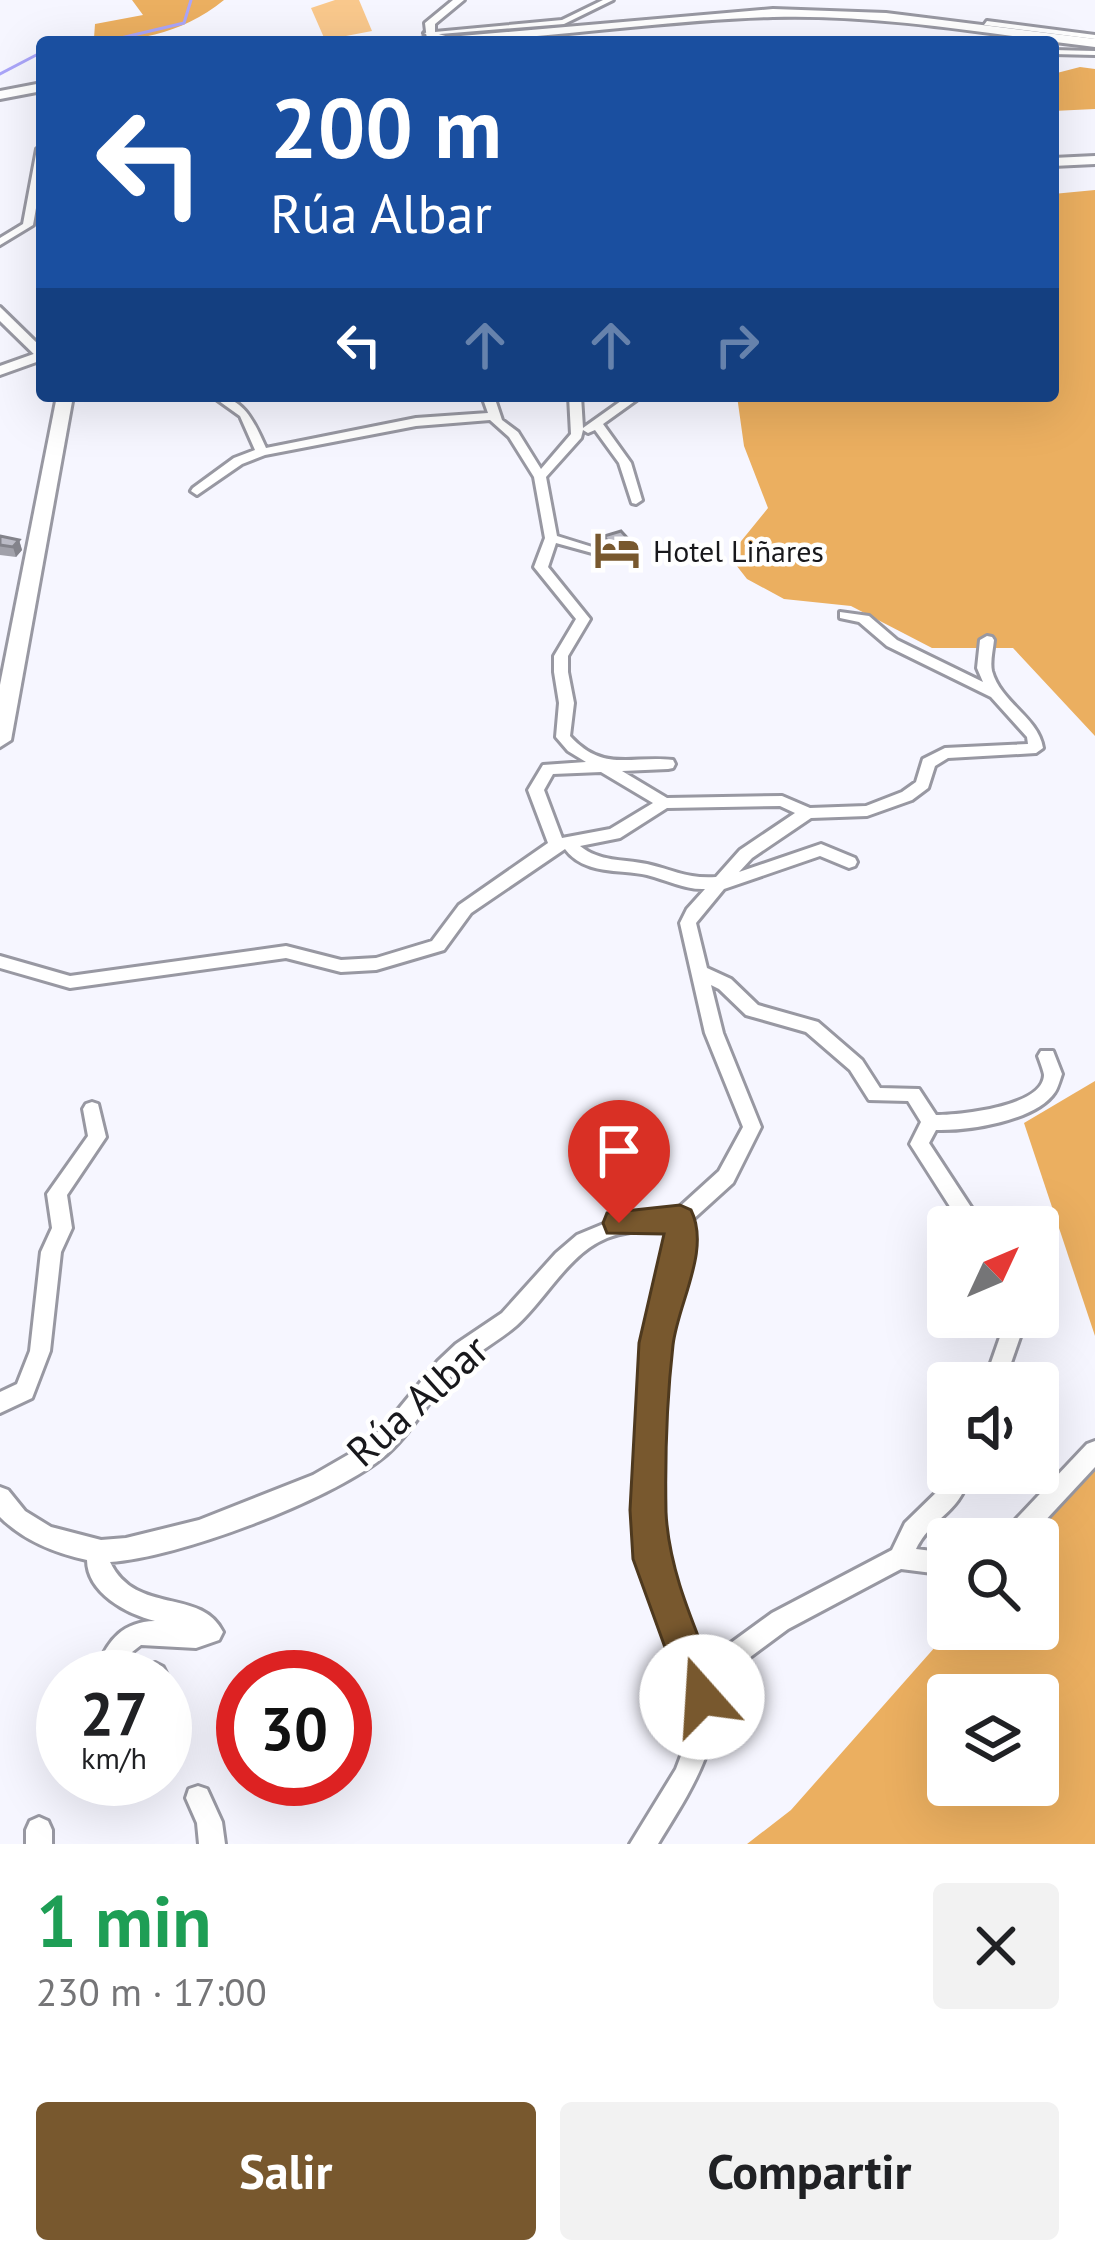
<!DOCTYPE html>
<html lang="es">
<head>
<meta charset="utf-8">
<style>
	:root { --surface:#fff; --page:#f2f2f2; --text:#202124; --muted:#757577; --accent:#78582e }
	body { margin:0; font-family:"PT Sans",sans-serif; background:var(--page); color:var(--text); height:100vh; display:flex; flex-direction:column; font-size:45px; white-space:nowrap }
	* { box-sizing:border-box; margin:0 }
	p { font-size:39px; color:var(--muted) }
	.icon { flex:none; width:66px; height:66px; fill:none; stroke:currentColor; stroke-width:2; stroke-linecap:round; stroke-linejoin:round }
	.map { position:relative; height:1844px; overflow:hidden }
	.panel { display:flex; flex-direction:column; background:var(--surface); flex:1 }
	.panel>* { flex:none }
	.hud { position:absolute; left:36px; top:36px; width:1023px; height:366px; border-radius:12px; box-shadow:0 12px 48px #0002; background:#1a4fa0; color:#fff; overflow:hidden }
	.needle { width:78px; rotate:46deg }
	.fabs { position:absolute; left:927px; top:1206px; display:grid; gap:24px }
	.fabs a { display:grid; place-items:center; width:132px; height:132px; border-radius:12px; background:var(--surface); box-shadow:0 12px 48px #0002; font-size:60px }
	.speed { position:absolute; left:36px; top:1650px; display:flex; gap:24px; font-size:60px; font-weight:700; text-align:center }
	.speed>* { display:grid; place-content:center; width:156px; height:156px; border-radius:50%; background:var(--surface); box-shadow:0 12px 48px #0002; line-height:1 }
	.speed small { font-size:30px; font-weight:400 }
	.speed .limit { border:18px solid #d22; background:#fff; color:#111 }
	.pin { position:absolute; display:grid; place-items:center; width:102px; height:102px; color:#fff; margin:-123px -51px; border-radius:50% 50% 50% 0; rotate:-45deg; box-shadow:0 0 12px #0007 }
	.pin .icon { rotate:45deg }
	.me { position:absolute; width:132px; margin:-66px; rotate:341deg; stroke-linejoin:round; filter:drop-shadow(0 0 9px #0008) }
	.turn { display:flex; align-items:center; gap:42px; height:252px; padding:0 36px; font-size:54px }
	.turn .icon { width:156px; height:156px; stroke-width:2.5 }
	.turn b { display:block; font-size:84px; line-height:102px }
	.lanes { display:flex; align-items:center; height:114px; padding:0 36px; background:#0003; justify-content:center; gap:60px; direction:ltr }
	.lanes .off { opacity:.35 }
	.round { display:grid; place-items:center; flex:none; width:126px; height:126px; border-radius:12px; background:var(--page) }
	.head { display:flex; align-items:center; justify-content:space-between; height:204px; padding:0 36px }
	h1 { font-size:72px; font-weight:600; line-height:90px; color:#1e9e55 }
	.button { display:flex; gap:24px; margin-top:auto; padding:24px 36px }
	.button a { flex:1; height:138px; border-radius:12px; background:var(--accent); color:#fff; font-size:48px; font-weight:600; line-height:138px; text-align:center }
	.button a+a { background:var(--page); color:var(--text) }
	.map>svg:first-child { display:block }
</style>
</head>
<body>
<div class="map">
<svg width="1095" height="1844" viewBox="0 0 1095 1844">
	<rect width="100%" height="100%" fill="#f6f6ff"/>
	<path fill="#f9c88c" d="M335,0h24l13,31 -47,9 -14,-32z"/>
	<g fill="#ebaf60" fill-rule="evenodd">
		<path d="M132,0h92c-45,36 -90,42 -147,42l17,-4 1,-14 48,-9z"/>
		<path d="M1080,67l15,2v40l-42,2v-37z"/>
		<path d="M1095,190v546l-82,-88h-81l-81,-42 -67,-7 -37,-20 -18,-23 39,-48 -24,-62 -7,-50h316v-202z"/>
		<path d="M1095,1081v255l-71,-213z"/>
		<path d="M1095,1466v378h-348l44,-34 160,-181h87v-90h-8zM948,1695h90v90h-90z"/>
	</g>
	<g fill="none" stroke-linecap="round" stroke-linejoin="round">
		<g stroke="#aaa5f9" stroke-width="3">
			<path d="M104,42l80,-19 7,-23"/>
			<path d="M0,74l42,-22"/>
		</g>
		<g stroke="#9898a2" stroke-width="6">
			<g id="minor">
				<path d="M603,0h10l-49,24 -136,11 -4,-2 138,-13z"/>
				<path d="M987,21l108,14v4l-111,-14z"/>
				<path d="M506,40h46l4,2h-54z"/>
				<path d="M1053,50l42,1v4l-42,-1z"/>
				<path d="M42,146v28l-9,51 -33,20v-7l23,-14 14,-75z"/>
				<path d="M212,396c32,0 42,26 54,52l150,-30 72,-5 -6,-17h12l8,24 16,12 23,37 30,-35 -2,-38h12l2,32 45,-32h14l-39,28 28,39 11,37 -6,4 -4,-1 -13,-40 -24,-33 -7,3 -5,-3 -2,8 -35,39 11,59 45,14 -6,4 -40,-11 -8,24 42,52 -22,37v16l6,31 -4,33c34,37 61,19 103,24l2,4 -2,4 -5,1 -46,2 45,27 115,-2 28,12 56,-2 36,-14 14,-10 7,-23 22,-11 83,-4 -1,-7 -36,-40 -104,-51 -28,-24 -19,-4v-6l29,4 28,24 86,42 -6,-14 3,-28 7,-4 5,1 2,3c-1,10 -4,22 -2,31 9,32 46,46 51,77l-7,5 -88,5 -13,8 -7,22 -16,12 -45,16 -56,2 -59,40 -13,14 82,-28 34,14 2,4 -2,4 -6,2 -29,-12 -96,33 -28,34 11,45 24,11 27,26 60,17 44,38 18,28 39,1 17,26c23,0 107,-8 108,-40 0,-3 -5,-16 -6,-19l3,-5h12l9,23c-1,3 -5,16 -7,18 -19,29 -87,39 -119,38l-7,13 55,84h-21l-53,-83 11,-22 -13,-21 -39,-1 -19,-30 -44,-38 -60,-17 -27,-26 -8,-4 12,48 38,94 -28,56 -43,39v28l-24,93 -7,167 4,50 39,104 70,-51 120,-63 13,-27 40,-39 3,-11h22c-10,42 -38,43 -54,76l32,4v22l-47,-6 -113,60 -78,58c19,51 -27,115 -52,157h-28l46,-75 11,-29 3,-43 -49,-137 -4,-50 9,-167 24,-93v-22c-20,2 -43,2 -63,10 -39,16 -60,60 -91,88 -21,18 -46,29 -65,50 -24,26 -42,61 -70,83 -53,42 -204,99 -271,103 26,54 91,25 113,70l-4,8 -23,8 -55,-3 -14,11 -4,8 9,13h-30l-5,-10c12,-28 26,-45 58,-46 -28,-7 -68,-28 -68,-61 -32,-7 -63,-19 -87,-43v-30l8,3 17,21 26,16 50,13 25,-2 73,-18 114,-45 52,-30 23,-23 50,-61 18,-17 46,-31 54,-60 21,-18 41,-17 57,-7 44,-40 24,-44 -38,-94 -25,-110 7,-14 18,-20c-20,1 -38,-9 -58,-14 -28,-6 -63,0 -82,-26l-94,64 -27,37 -68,20 -35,2 -55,-14 -216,30 -70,-20v-12l70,20 216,-30 55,14 35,-2 56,-17 27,-36 89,-62 -20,-53 15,-25 43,-3 -18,-11 -12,-14 3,-34 -5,-31v-16l22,-37 -42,-52 11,-29 -11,-61 -25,-40 -19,-17 -74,6 -151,29 -23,9 -45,31 -6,-4 2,-3 41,-30 21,-8 -15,-34zM601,772l52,31 -43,26 -48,9 -18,-48 9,-16zM780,806l15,7 -55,37 -24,27c-28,2 -43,-7 -69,-13 -25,-5 -47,-2 -67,-18l40,-8 47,-30z"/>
				<path d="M92,1102l6,2 8,33 -39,58 5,33 -11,24 -11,99 -18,47 -32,15v-21l17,-8 13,-33 11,-99 11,-24 -5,-34 41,-58 -5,-27 3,-5z"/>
				<path d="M1007,1317h20l-23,66h-20z"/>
				<path d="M1095,1441v26l-67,72h-26l3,-8 82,-87z"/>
				<path d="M155,1663l8,4 4,8 -2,4v-2h-29l4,-8z"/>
				<path d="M198,1786l9,3 15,33 3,22h-26l-2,-21 -11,-25 3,-9z"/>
				<path d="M39,1817l9,4 4,9v14h-26v-14l4,-9z"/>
			</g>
		</g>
		<g stroke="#9898a2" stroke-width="6">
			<g id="tertiary">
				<path d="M453,0h11l-29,24v16h-8l-2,-17z"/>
				<path d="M1095,156v8l-42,2v-8z"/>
				<path d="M42,351v9l-42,15v-9z"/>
			</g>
		</g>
		<g stroke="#9898a2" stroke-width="6">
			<g id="secondary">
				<path d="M0,307l42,41v14l-42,-41z"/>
				<path d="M57,396h16l-62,344 -11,7v-62z"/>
			</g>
		</g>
		<g stroke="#9898a2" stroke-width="6">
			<g id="trunk">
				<path d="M773,9l113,4 209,26v8c-106,-13 -214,-33 -322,-30 -120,3 -239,25 -359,25l21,-9 14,4z"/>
				<path d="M42,83v8l-42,8v-8z"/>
			</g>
		</g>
		<use href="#minor" fill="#fff" fill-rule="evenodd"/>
		<use href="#tertiary" fill="#fff" fill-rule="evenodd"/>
		<use href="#secondary" fill="#fff" fill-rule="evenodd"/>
		<use href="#trunk" fill="#fff" fill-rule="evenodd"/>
	</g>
	<g fill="#a1a1aa">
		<path d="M0,536l19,4 3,10 -6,7 -16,-2z"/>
		<path d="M604,536l27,18 -19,5 -9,-13z"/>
	</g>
	<g fill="#83838b">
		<path d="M19,540l3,10 -6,7 -3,-10z"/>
		<path d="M632,543l-1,11 -19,5v-11z"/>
	</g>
	<g fill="#bbbbc6" stroke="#83838b" stroke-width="3">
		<path d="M621,531l11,12 -20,5 -8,-12z"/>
		<path d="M0,536l19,4 -6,7 -13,-2z"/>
	</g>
	<path fill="#78582e" stroke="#4e391e" stroke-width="3" d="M680,1205l11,5c20,40 -13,93 -18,135 -6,53 -8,113 -7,167 3,65 34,125 56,185l-6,14 -14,6 -14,-6 -55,-152 -3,-49 9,-167 25,-109 -57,-1 -4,-10 4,-10z"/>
	<defs>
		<g id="hotel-bare" transform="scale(3.6)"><path d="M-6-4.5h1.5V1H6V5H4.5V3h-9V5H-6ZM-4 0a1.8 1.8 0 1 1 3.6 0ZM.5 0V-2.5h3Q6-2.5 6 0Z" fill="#78582e" stroke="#fff" stroke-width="2.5" paint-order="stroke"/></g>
	</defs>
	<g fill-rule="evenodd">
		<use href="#hotel-bare" x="617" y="550"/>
	</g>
	<g text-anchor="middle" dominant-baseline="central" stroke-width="9" stroke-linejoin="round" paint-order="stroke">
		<g font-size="30" fill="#18181c" stroke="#fff" text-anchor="start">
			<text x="653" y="550">Hotel Liñares</text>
		</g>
		<g font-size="42" fill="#18181c" stroke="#fff">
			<text transform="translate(417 1400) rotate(-42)">Rúa Albar</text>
		</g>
	</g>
</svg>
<div class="fabs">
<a><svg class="needle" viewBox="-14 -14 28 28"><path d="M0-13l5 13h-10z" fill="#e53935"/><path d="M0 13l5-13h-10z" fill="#757577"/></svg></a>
<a><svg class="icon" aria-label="sound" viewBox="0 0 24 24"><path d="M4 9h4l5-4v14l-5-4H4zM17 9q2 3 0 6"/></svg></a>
<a><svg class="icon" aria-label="search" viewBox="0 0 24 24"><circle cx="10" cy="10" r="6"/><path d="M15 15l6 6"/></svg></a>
<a><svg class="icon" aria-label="layers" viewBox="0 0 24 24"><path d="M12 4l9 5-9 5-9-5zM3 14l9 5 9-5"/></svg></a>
</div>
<div class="speed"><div>27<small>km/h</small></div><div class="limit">30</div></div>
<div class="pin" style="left:619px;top:1223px;background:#d93025"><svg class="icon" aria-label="arrive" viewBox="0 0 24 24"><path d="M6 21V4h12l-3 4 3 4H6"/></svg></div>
<svg class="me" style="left:702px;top:1697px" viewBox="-20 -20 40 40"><circle r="19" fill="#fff"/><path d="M0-13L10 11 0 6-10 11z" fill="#78582e"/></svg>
<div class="hud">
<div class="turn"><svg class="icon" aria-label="left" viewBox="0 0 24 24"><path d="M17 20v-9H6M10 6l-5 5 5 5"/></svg><div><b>200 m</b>Rúa Albar</div></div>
<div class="lanes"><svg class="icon" aria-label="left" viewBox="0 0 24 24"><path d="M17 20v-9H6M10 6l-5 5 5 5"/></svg><svg class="icon off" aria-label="ahead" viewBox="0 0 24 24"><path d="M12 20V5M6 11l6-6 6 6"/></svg><svg class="icon off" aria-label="ahead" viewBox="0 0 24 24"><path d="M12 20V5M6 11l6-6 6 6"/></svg><svg class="icon off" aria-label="right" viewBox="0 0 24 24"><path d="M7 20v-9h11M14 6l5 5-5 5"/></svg></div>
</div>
</div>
<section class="panel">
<div class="head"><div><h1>1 min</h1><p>230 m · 17:00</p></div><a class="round"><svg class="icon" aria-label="close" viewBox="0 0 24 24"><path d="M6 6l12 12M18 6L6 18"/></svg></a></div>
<div class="button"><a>Salir</a><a>Compartir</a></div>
</section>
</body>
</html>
